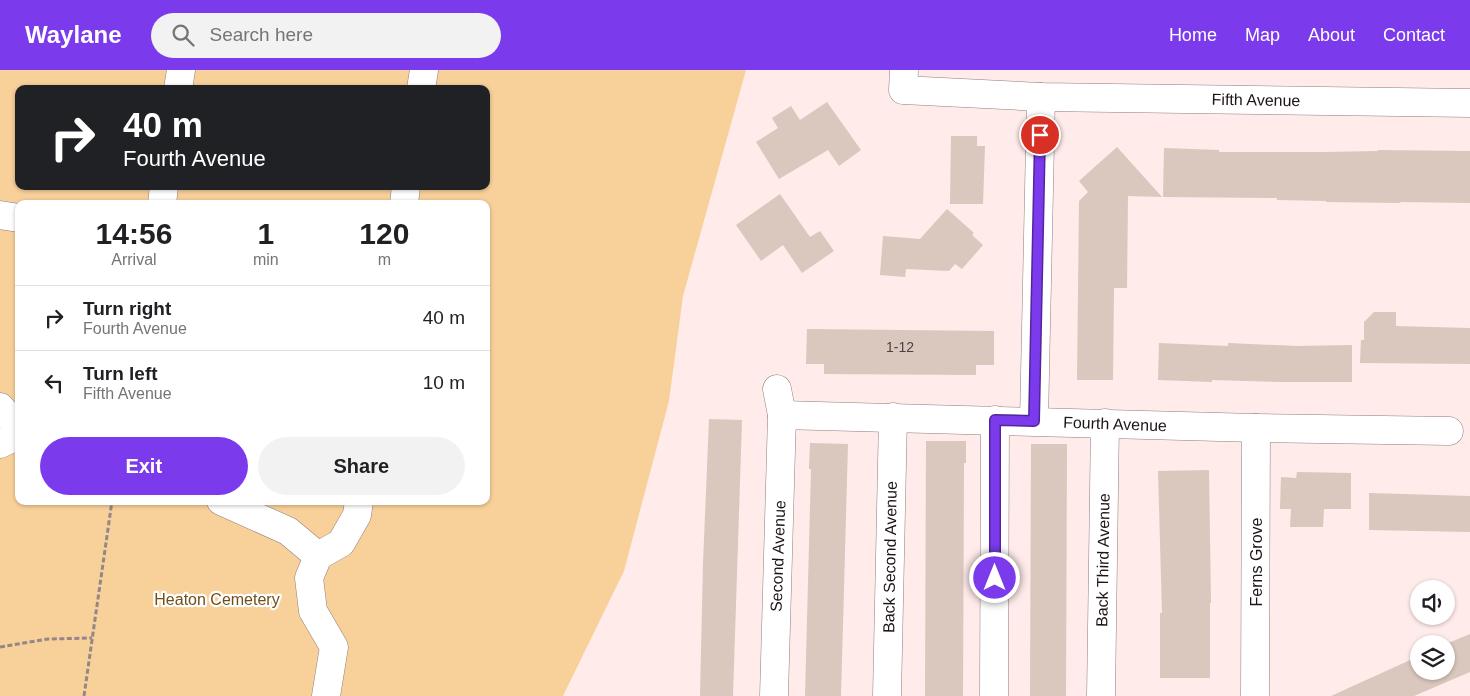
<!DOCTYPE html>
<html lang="en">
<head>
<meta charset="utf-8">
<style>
	:root { --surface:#fff; --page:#f2f2f2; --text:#202124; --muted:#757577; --line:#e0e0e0; --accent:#7c3aed }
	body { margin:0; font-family:Helvetica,sans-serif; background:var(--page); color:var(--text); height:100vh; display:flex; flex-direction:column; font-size:19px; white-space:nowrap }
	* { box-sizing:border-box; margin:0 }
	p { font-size:16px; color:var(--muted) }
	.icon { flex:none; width:28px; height:28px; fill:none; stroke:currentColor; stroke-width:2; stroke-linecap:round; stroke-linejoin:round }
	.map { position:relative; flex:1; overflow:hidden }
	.panel { position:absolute; left:15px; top:130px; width:475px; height:305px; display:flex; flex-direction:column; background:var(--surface); border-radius:10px; box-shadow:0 1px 4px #0004 }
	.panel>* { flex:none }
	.banner { position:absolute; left:15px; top:15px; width:475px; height:105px; border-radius:10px; box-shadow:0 1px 4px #0004; background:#202124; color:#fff; overflow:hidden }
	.fabs { position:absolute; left:1410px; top:510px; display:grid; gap:10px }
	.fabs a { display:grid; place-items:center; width:45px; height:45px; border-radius:50%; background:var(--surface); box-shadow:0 1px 4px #0004; font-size:25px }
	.pin { position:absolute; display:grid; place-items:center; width:42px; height:42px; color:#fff; margin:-21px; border:2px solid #fff; border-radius:50%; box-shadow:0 1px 5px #0007 }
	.me { position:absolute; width:55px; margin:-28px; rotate:0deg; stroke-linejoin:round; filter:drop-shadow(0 0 4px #0008) }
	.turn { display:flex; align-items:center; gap:18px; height:105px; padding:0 25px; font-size:22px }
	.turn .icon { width:65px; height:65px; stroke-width:2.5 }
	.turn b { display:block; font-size:35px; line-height:42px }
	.eta { display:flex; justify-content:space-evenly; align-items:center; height:85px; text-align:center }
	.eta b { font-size:30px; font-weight:800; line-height:35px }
	.action { display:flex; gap:10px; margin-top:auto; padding:10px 25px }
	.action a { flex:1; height:58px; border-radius:30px; background:var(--accent); color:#fff; font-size:20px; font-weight:800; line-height:58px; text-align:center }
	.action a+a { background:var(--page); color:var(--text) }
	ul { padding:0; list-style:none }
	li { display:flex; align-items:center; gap:15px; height:65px; padding:0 25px; border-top:1px solid var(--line) }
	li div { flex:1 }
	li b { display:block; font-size:19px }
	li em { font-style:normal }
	header { display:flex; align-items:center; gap:30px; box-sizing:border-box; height:70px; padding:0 25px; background:var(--accent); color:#fff }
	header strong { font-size:24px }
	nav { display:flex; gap:28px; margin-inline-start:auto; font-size:18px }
	.search { width:350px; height:45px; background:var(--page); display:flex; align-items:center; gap:12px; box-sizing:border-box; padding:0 18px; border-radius:28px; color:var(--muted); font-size:19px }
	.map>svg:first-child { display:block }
</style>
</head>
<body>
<header>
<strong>Waylane</strong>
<div class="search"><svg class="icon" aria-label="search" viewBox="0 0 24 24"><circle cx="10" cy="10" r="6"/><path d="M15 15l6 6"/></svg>Search here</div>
<nav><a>Home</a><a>Map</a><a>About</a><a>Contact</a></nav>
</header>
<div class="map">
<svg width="1470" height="626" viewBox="0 0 1470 626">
	<rect width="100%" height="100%" fill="#feebea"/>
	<path fill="#f8d09a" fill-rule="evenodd" d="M0,0h746l-63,226 -14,105 -45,170 -61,125h-563zM19,19h467v97h-467zM19,134h467v297h-467z"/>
	<g fill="#dac7bd">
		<path d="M827,32l34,48 -22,16 -11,-16 -49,29 -23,-37 22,-14 -6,-10 19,-12 9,14z"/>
		<path d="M951,66h26v10h8l-2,58h-33z"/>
		<path d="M1117,77l45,50 -34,-1 -1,92h-13l-1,92h-36l2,-179 9,-9 -9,-11z"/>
		<path d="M1164,78l55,2v2h105l54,-1v-1l92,1v52l-69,-1 -1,1 -74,-1v-1l-49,-1v-2l-114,-1z"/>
		<path d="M780,124l30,43 10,-6 14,20 -32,22 -19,-28 -22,16 -25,-36z"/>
		<path d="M947,139l27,24 -2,2 11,10 -21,24 -7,-5 -6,7 -43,-2 -1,8 -25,-2 3,-39 37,3z"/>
		<path d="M1374,242h22v14l74,2v36l-110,-1 1,-23h3v-18z"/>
		<path d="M807,259l187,2v34h-18v10l-152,-1v-10h-18z"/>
		<path d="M1159,273l69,3v-3l70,3 54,-1v37h-71l-69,-2v2l-54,-2z"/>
		<path d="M709,349l33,1 -9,276h-33l3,-132z"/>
		<path d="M926,371h40v22h-2l-1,233h-38z"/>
		<path d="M810,373l38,1 -7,252h-36l6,-227h-2z"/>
		<path d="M1031,374h36l-1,252h-36z"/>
		<path d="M1209,400l2,133h-1v75h-50v-65h2l-4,-142z"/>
		<path d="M1297,402l54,1v36h-27l-1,18h-33l1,-18h-11l1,-32 15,1z"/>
		<path d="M1369,423l101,3v36l-101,-2z"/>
		<path d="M1470,564v38l-56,24h-83l88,-40v15h27v-27z"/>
	</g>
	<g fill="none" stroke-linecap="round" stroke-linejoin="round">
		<g stroke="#927d7d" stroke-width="29">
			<g id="minor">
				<path d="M904,0l-1,20 138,7 429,6"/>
				<path d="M178,19l3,-19"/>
				<path d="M421,19l3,-19"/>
				<path d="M162,134l2,-18"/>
				<path d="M404,134l2,-18"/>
				<path d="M0,145l19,3"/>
				<path d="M0,337l19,21"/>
				<path d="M782,345l474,13 193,3"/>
				<path d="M1034,351l7,-324"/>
				<path d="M0,374l19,-9"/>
				<path d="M221,431l67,30 30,25"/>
				<path d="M326,626l8,-49 -21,-36 -4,-33 9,-22 23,-13 16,-28 2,-14"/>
				<path d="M774,626l8,-281 -5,-26"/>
				<path d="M887,626l6,-279"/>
				<path d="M994,626l1,-276"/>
				<path d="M1101,626l4,-273"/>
				<path d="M1255,626l1,-268"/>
			</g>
		</g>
		<g stroke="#958787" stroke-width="3" stroke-dasharray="5 2.5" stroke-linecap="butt">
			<path d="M0,577l48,-8 44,-1"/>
			<path d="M84,626l28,-195"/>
		</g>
		<use href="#minor" stroke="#fff" stroke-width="28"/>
	</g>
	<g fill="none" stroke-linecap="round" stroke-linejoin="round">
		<g stroke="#51269a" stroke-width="12">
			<path id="route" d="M995,508v-158l39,1 6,-286"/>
		</g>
		<use href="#route" stroke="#7c3aed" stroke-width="9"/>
	</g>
	<g text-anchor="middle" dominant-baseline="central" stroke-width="4.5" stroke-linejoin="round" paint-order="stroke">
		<g font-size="14" fill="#4c423f">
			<text x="900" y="277">1-12</text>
		</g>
		<g font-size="16" fill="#1d1515" stroke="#fff">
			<text transform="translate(1256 30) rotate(1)">Fifth Avenue</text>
			<text transform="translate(1115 354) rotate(2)">Fourth Avenue</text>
			<text transform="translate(778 486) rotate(-88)">Second Avenue</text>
			<text transform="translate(890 487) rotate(-89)">Back Second Avenue</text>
			<text transform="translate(1103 490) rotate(-89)">Back Third Avenue</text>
			<text transform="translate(1256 492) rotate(-90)">Ferns Grove</text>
		</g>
		<g font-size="16" fill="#704f1a" stroke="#fff">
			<text x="217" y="529">Heaton Cemetery</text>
		</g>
	</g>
</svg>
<div class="fabs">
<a><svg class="icon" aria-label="sound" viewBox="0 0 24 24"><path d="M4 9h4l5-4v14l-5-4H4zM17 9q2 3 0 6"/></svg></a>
<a><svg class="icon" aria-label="layers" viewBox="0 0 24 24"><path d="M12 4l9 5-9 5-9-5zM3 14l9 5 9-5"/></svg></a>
</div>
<div class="pin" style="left:1040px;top:65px;background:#d93025"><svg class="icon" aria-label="arrive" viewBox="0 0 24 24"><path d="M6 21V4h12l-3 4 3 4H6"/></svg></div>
<svg class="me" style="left:995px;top:508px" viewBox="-20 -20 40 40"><circle r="17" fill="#7c3aed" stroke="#fff" stroke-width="3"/><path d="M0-11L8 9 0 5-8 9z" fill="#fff"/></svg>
<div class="banner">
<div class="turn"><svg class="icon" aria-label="right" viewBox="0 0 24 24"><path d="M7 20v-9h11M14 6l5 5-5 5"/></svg><div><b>40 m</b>Fourth Avenue</div></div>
</div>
<section class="panel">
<div class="eta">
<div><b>14:56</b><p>Arrival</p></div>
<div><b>1</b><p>min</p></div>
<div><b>120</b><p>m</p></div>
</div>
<ul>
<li><svg class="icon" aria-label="right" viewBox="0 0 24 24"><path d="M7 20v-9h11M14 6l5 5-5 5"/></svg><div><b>Turn right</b><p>Fourth Avenue</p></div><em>40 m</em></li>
<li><svg class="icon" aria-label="left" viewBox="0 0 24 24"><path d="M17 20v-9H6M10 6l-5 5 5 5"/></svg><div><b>Turn left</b><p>Fifth Avenue</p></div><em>10 m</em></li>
</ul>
<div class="action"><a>Exit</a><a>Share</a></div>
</section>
</div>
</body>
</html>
